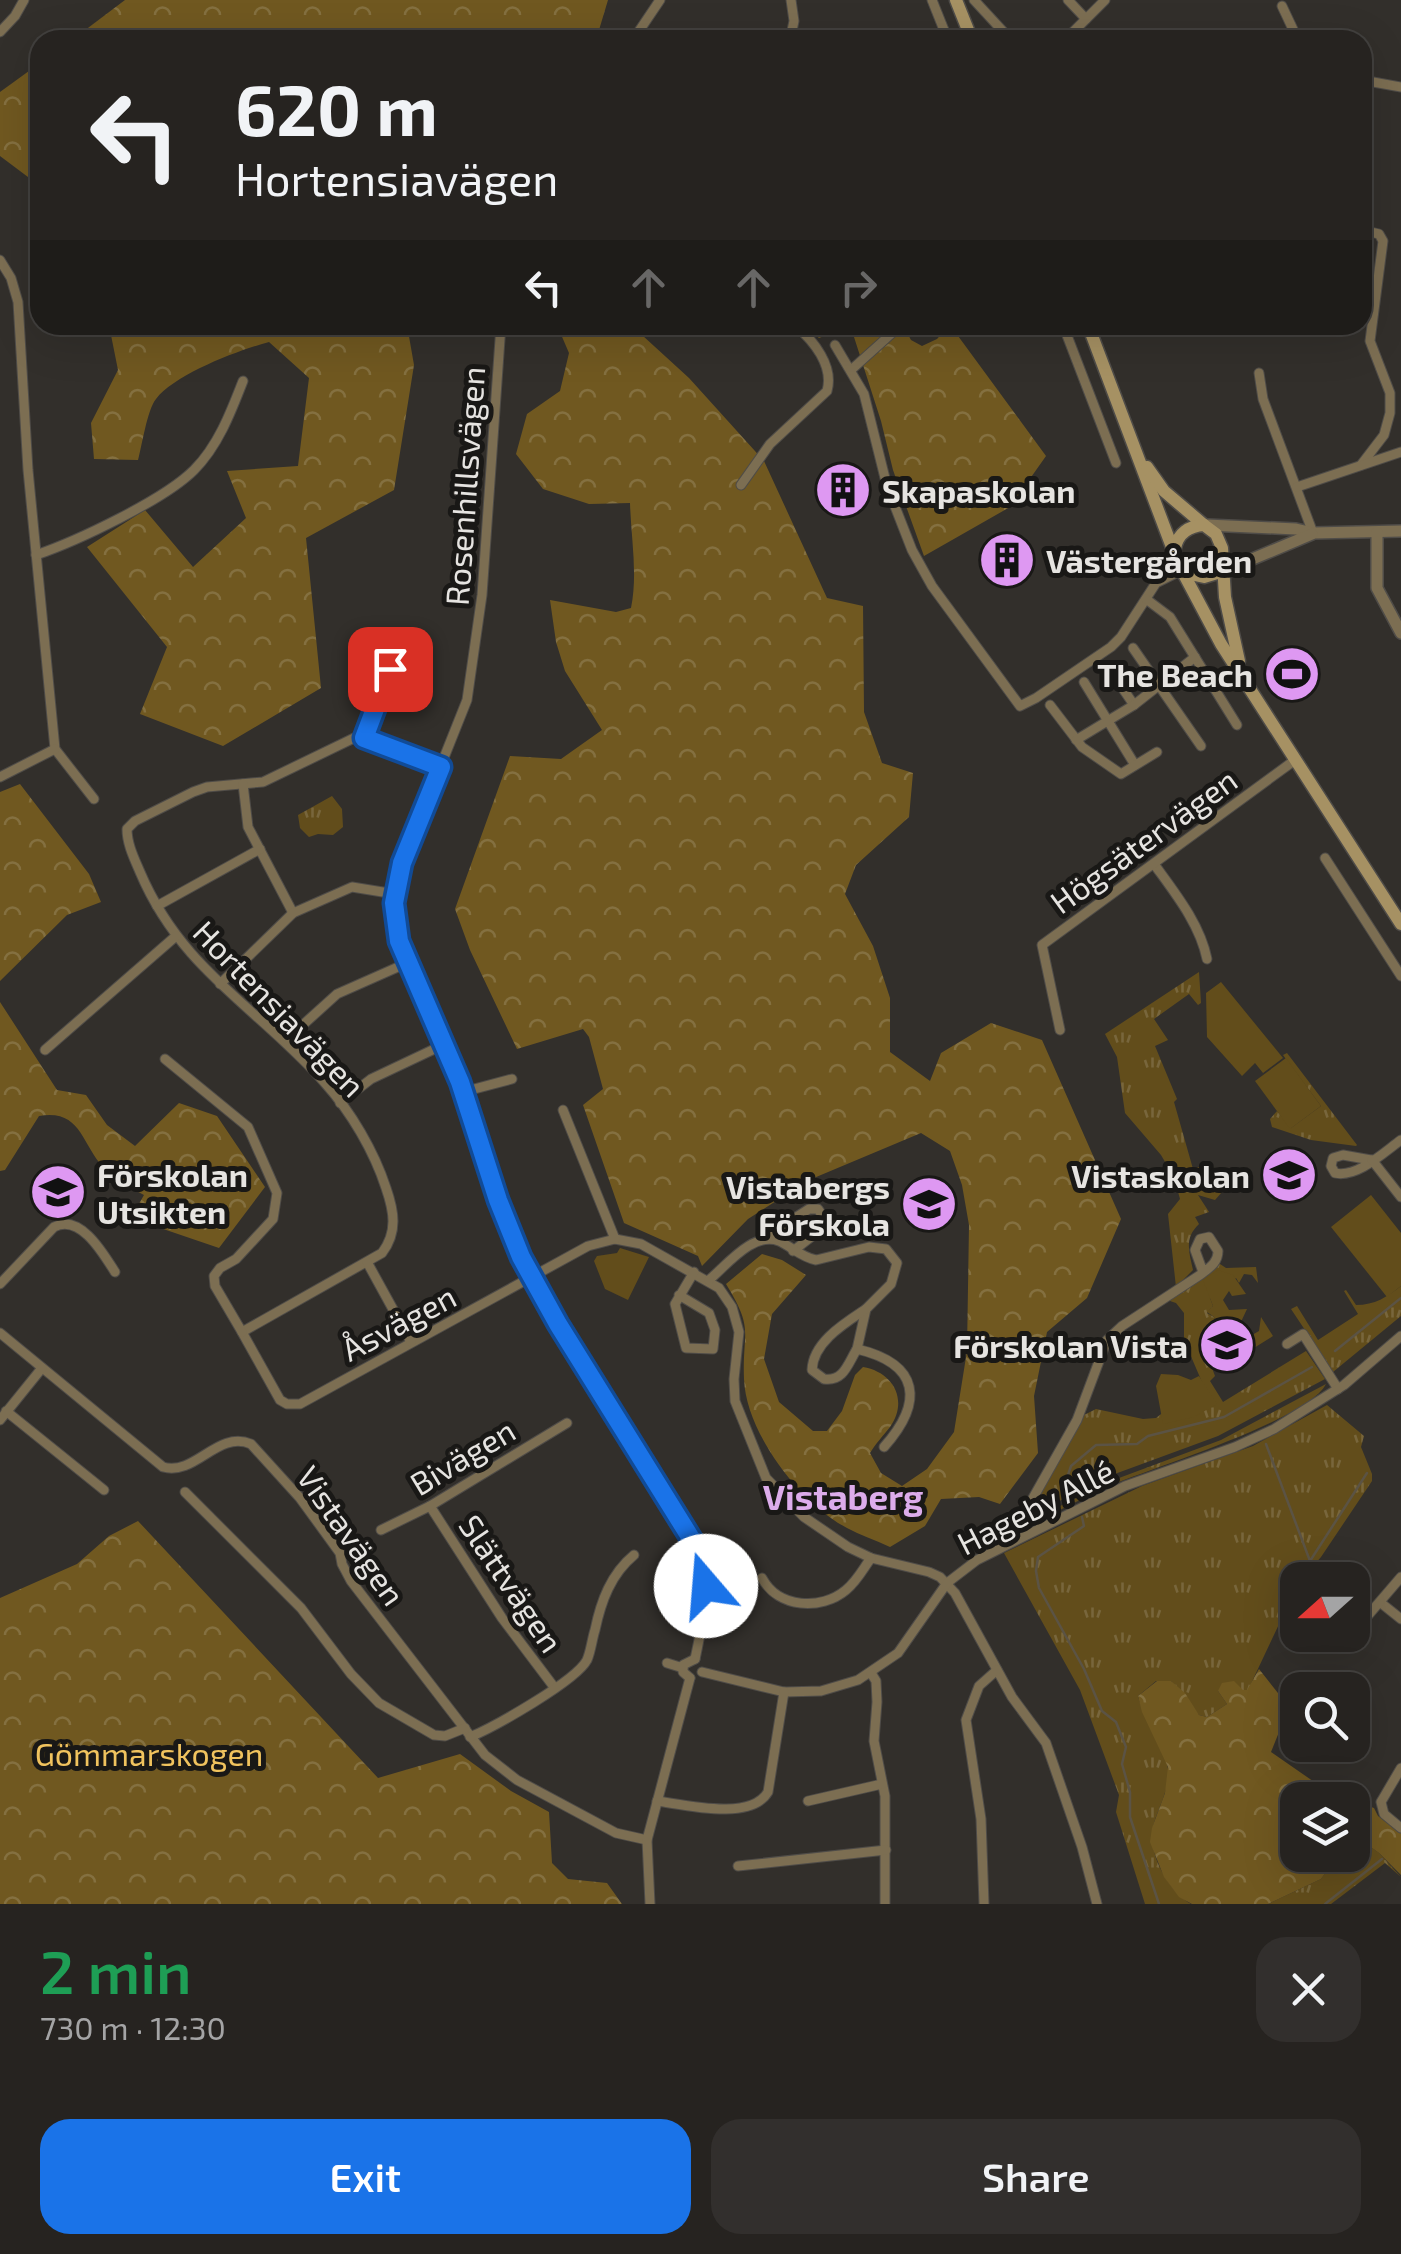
<!DOCTYPE html>
<html lang="en">
<head>
<meta charset="utf-8">
<style>
	:root { --surface:#262320; --page:#322f2d; --text:#f1f3f6; --muted:#a4a4a5; --line:#42403e; --accent:#1a73e8 }
	body { margin:0; font-family:"Exo 2",sans-serif; background:var(--page); color:var(--text); height:100vh; display:flex; flex-direction:column; font-size:38px; white-space:nowrap }
	* { box-sizing:border-box; margin:0 }
	p { font-size:32px; color:var(--muted) }
	.icon { flex:none; width:55px; height:55px; fill:none; stroke:currentColor; stroke-width:2; stroke-linecap:round; stroke-linejoin:round }
	.map { position:relative; height:1904px; overflow:hidden }
	.side { display:flex; flex-direction:column; background:var(--surface); flex:1 }
	.side>* { flex:none }
	.banner { position:absolute; left:30px; top:30px; width:1342px; height:305px; border-radius:30px; box-shadow:0 10px 40px #0002,0 0 0 2px var(--line); background:#262320; color:var(--text); overflow:hidden }
	.needle { width:65px; rotate:249deg }
	.fabs { position:absolute; left:1280px; top:1562px; display:grid; gap:20px }
	.fabs a { display:grid; place-items:center; width:90px; height:90px; border-radius:20px; background:var(--surface); box-shadow:0 10px 40px #0002,0 0 0 2px var(--line); font-size:50px }
	.pin { position:absolute; display:grid; place-items:center; width:85px; height:85px; color:#fff; margin:-42px; border-radius:20px; box-shadow:0 5px 15px #0006 }
	.me { position:absolute; width:110px; margin:-55px; rotate:342deg; stroke-linejoin:round; filter:drop-shadow(0 0 8px #0008) }
	.turn { display:flex; align-items:center; gap:35px; height:210px; padding:0 40px; font-size:45px }
	.turn .icon { width:130px; height:130px; stroke-width:2.5 }
	.turn b { display:block; font-size:70px; line-height:85px }
	.lanes { display:flex; align-items:center; height:95px; padding:0 40px; background:#0003; justify-content:center; gap:50px; direction:ltr }
	.lanes .off { opacity:.35 }
	.round { display:grid; place-items:center; flex:none; width:105px; height:105px; border-radius:30px; background:var(--page) }
	.headline { display:flex; align-items:center; justify-content:space-between; height:170px; padding:0 40px }
	h1 { font-size:60px; font-weight:600; line-height:75px; color:#1e9e55 }
	.button { display:flex; gap:20px; margin-top:auto; padding:20px 40px }
	.button a { flex:1; height:115px; border-radius:30px; background:var(--accent); color:#fff; font-size:40px; font-weight:600; line-height:115px; text-align:center }
	.button a+a { background:var(--page); color:var(--text) }
	.map>svg:first-child { display:block }
</style>
</head>
<body>
<div class="map">
<svg width="1401" height="1904" viewBox="0 0 1401 1904">
	<defs>
		<pattern id="grass-tufts" width="24" height="20" patternUnits="userSpaceOnUse" patternTransform="scale(2.5)"><rect width="24" height="20" fill="#624d1b"/><path d="M3 7l-1-3M5 7V3M7 7l1-3M15 17l-1-3M17 17v-4M19 17l1-3" fill="none" stroke="#78663c"/></pattern>
		<pattern id="forest-crowns" width="20" height="18" patternUnits="userSpaceOnUse" patternTransform="scale(2.5)"><rect width="20" height="18" fill="#705820"/><path d="M2 6a3 3 0 1 1 6 0M12 15a3 3 0 1 1 6 0" fill="none" stroke="#847040"/></pattern>
	</defs>
	<rect width="100%" height="100%" fill="#322f2b"/>
	<g fill="url(#grass-tufts)">
		<path d="M332,796l10,13 1,18 -10,8 -15,-1 -9,3 -9,-9 -2,-13z"/>
		<path d="M1199,972l2,31 -3,2 -9,-11 -35,25 14,21 -13,6 22,53 -3,3 19,67 12,-4 17,27 -7,8 -17,-5 11,17 -14,5 4,7c-15,14 -10,28 -6,46l-17,17 -8,-73 12,-15 -6,-22 -13,-22 -36,-42 -8,-56 -12,-23z"/>
		<path d="M1287,1053l70,92 -1,1 -45,-6 -39,-13 -2,-8 7,-8 14,17 30,-22 -38,-51z"/>
		<path d="M1220,1264l6,4 30,-1 2,16 -6,-8 -8,-1 -5,9 -3,-5 -26,20 3,8 -6,7 7,4 8,34 -10,17 3,8 -5,5 13,21 83,-51 19,28 -107,57 -106,39 -71,35 -4,-7 1,-7 44,-80 14,-7 47,10 13,-1 46,-36 -18,-42v-27l-8,-10 -9,-3z"/>
		<path d="M1401,1286v30l-68,56 -42,-63 6,-3 21,34 40,-26 -14,-23 2,-1 10,15c19,0 31,-8 45,-19z"/>
		<path d="M1326,1384c-18,36 -172,83 -214,101 -19,8 -38,18 -56,27l-10,1 65,-32 110,-41z"/>
		<path d="M1327,1405l37,31 -3,11 11,27v7l-51,76 -20,23h-3l-1,6 -49,104 -30,1 9,13 -20,13 -8,-2 -28,-34h-15l-18,15c6,25 27,48 30,73 2,19 -9,37 -14,54 -9,27 14,68 37,81h-46l-29,-92 3,-17 -39,-105 -76,-137 138,-67 111,-40z"/>
		<path d="M1353,1834l26,19 22,24 -16,-14 -54,41h-63l53,-25 17,-24h14z"/>
	</g>
	<g fill="url(#forest-crowns)">
		<path d="M125,0h483l-12,40h-524z"/>
		<path d="M40,63v123l-40,-30v-64z"/>
		<path d="M109,325h298l7,40 -20,125 -88,48 15,150 -98,58 -83,-32 27,-67 -80,-100 58,-37 48,57 53,-49 -19,-47 71,-5 11,-88 -40,-36c-30,8 -94,32 -113,57 -9,11 -14,47 -18,61l-44,-1 -3,-36 27,-53z"/>
		<path d="M557,325h74l58,53 75,83 63,137 36,8 1,106 18,51 31,10 -4,44 -53,48 -11,29 28,52 17,52v54l40,29 11,-28 50,-30 51,17 79,179 -34,79 -40,34 -13,64 4,57 -38,51 -21,-7 -38,2 -16,27 -35,21c-15,-7 -30,-12 -43,-19 -47,-25 -101,-95 -103,-149 -2,-49 11,-48 -18,-95l36,-30 20,6 24,15 -34,39 -8,45 15,43 34,29h14l15,-20 13,-36 8,-8c30,5 46,33 27,60 -7,9 -14,16 -20,26l11,20 21,13 25,-17 27,-37 13,-81 2,-126 -7,-40 -12,-34 -29,-18 -112,47 -61,39 -46,47 -4,-10 -74,-33 -41,-118 20,-16 -14,-52 -6,-8 -66,20 -47,-99 -15,-41 55,-153 51,3 41,-29 -37,-59 -9,-29 -6,-42 66,12 15,-4c7,-34 0,-70 -1,-105l-41,1 -46,-15 -27,-35 11,-40 33,-23 9,-38z"/>
		<path d="M805,325h98l8,15 11,6 15,-7 13,-14 96,131 -36,51 -86,49 -31,-86 -12,-49 -27,-84 -14,-7 -21,8z"/>
		<path d="M20,784l69,90 12,28 -34,13 -67,66v-189z"/>
		<path d="M0,1002l57,88 29,5 21,30 28,21 44,-43 38,13 48,71 -46,61 -88,-30 13,-23c-15,-8 -29,-15 -41,-28 -22,-24 -22,-58 -64,-51l-34,54 -5,1z"/>
		<path d="M138,1521l240,257 82,-24 51,37 38,21 3,51 16,16 39,4 15,21h-622v-306l77,-34 32,-28z"/>
		<path d="M1259,1669l30,38 -18,45 62,43 16,5h-51v55h40l-17,24 -53,25h-76l-13,-7 -15,-20 -14,-35 2,-14 13,-35 3,-26 -26,-55 -4,-16 19,-15h14l14,12 14,22 8,2 20,-13 -9,-13 4,-8 12,-2 9,9h4z"/>
		<path d="M1353,1801l21,7 4,8 23,17v42l-22,-22 -26,-19z"/>
	</g>
	<g fill="#624d1b">
		<path d="M1221,982l62,76 -20,15 -8,-10 -13,13 -35,-39 -1,-44z"/>
		<path d="M1286,1058l35,48 -31,23 -35,-48z"/>
		<path d="M1371,1195l30,38v53l-14,11 -56,-70z"/>
		<path d="M620,1248l29,9 -21,43 -23,-11 -11,-28 3,-5 20,-3z"/>
		<path d="M1218,1270l15,5 13,19 -14,2 -3,-5 -6,9 6,10 18,-1 -7,15 4,9 8,2 7,-4 2,-14 12,19 -40,25 -11,-10 -8,-34 -7,-5 6,-6 -10,-26z"/>
		<path d="M1161,1374l17,1 13,5 8,-4 18,28 -23,13 -31,7 -7,-38z"/>
	</g>
	<g fill="none" stroke-linecap="round" stroke-linejoin="round">
		<g stroke="#5b5344" stroke-width="2.5">
			<path d="M1335,1351l66,-53"/>
			<path d="M1266,1444l44,117 57,-88"/>
			<path d="M1071,1490l-3,-15 3,-9 25,-21 41,-1 11,-8 76,-19 88,-50"/>
			<path d="M1082,1517l2,9 -46,31 -2,14 3,17 45,81 18,42 14,11 10,25 -4,17 8,28v25l29,87"/>
			<path d="M1325,1904l57,-45"/>
		</g>
		<g stroke="#4f4c48" stroke-width="11">
			<g id="minor">
				<path d="M932,0l16,40"/>
				<path d="M974,0l37,40"/>
				<path d="M1068,0l18,19"/>
				<path d="M1282,6l16,34"/>
				<path d="M0,32l15,-16 9,-16"/>
				<path d="M633,40l27,-40"/>
				<path d="M790,40l4,-19 -3,-21"/>
				<path d="M1065,40l40,-40"/>
				<path d="M1362,80l39,7"/>
				<path d="M0,260l11,18 7,24 10,168 27,279 39,50"/>
				<path d="M501,325l-19,270 -15,105 -65,163 -8,40 2,26 11,34 53,119 37,118 24,57 37,67 140,228c13,38 5,69 -3,107"/>
				<path d="M1063,325l53,138"/>
				<path d="M835,345l29,49 23,92 25,64 20,36 88,120 16,-8 75,-51 10,-10 35,-54 26,-13"/>
				<path d="M851,370l50,-45"/>
				<path d="M1259,373l4,26 50,134"/>
				<path d="M1361,465l23,-30 6,-22v-20l-20,-52 13,-100 -4,-7 -17,-4"/>
				<path d="M741,485l29,-41 57,-53c7,-25 -13,-50 -32,-66"/>
				<path d="M1297,487l104,-35"/>
				<path d="M36,555c41,-14 128,-55 158,-85 24,-24 37,-58 49,-89"/>
				<path d="M1146,599l24,18 67,108"/>
				<path d="M1133,648l68,98"/>
				<path d="M1108,667l26,38"/>
				<path d="M1084,682l51,83"/>
				<path d="M1050,705l32,42 39,27 36,-22"/>
				<path d="M365,738l25,-69 16,-18"/>
				<path d="M1076,740l58,-35 61,-48"/>
				<path d="M441,767l-76,-29h-11l-91,44 -56,5 -14,5 -58,29 -8,8c0,15 7,29 13,43 42,99 118,135 185,211 26,29 49,68 61,105 8,23 12,44 -4,65l-140,79 38,68 7,4h13l288,-158 27,-7 26,5 78,44 13,19 7,25 -5,47 1,22 31,77 38,39 44,30 23,11 58,14 11,5 15,16 57,104 34,46 36,104 15,57"/>
				<path d="M0,777l55,-28"/>
				<path d="M243,784l5,43 45,86"/>
				<path d="M1325,858l76,118"/>
				<path d="M1154,864c21,29 46,60 53,95"/>
				<path d="M157,906l103,-57"/>
				<path d="M220,984l73,-71 59,-26 43,7"/>
				<path d="M1060,1030l-18,-85 253,-185"/>
				<path d="M285,1041l52,-47 70,-31"/>
				<path d="M45,1050l131,-114"/>
				<path d="M165,1059l83,68 29,66 -4,26 -37,40 -16,9 -6,8 1,10 27,46"/>
				<path d="M463,1092l49,-13"/>
				<path d="M340,1103l31,-24 74,-35"/>
				<path d="M563,1110l52,129"/>
				<path d="M1371,1160l-28,-5 -10,3 -2,8 4,7c22,5 48,-20 66,-33"/>
				<path d="M1372,1160l29,37"/>
				<path d="M765,1237l44,-28h9l6,9v9l-31,24"/>
				<path d="M367,1262l44,80"/>
				<path d="M709,1280c18,-15 44,-49 70,-39 13,6 22,16 37,19l53,-13 17,2 11,14 -6,21 -25,25 -9,40"/>
				<path d="M0,1284l54,-57c26,-14 49,26 61,45"/>
				<path d="M679,1295l30,18 6,17 -2,19 -27,-1 -11,-44 19,-32"/>
				<path d="M866,1309c-21,14 -53,33 -54,61l12,9c20,3 24,-16 33,-30 63,15 67,53 27,98"/>
				<path d="M0,1333l163,134c33,9 54,-37 88,-23l49,54 40,55 2,11 9,17 134,174 32,25 99,53 31,7"/>
				<path d="M1287,1344l16,-10 35,55"/>
				<path d="M6,1411l98,79"/>
				<path d="M0,1420l42,-52"/>
				<path d="M185,1492l116,116 50,66 28,29 55,32 11,1 20,-8"/>
				<path d="M430,1506l72,112 52,69"/>
				<path d="M1042,1527l-9,-19v-10l44,-78 30,-80 15,-14 78,-51c9,-7 18,-12 18,-24l-9,-14 -9,2 -5,11 8,22"/>
				<path d="M381,1530l49,-24 137,-83"/>
				<path d="M762,1578c16,30 59,33 84,12 11,-9 17,-21 25,-32"/>
				<path d="M1381,1603l20,16"/>
				<path d="M1352,1634l49,-57"/>
				<path d="M667,1663l16,5"/>
				<path d="M702,1672l82,20 37,-1 37,-11 40,-27 49,-70 30,-23 148,-74 110,-39 39,-18 70,-44 57,-49"/>
				<path d="M871,1673l5,8 1,21 -3,39 11,55v108"/>
				<path d="M690,1678l-7,-6v-7l12,-6"/>
				<path d="M470,1737c24,-10 106,-56 117,-77 4,-9 5,-21 8,-30 6,-29 16,-56 39,-75"/>
				<path d="M1401,1768l-20,34 3,12 17,14"/>
				<path d="M657,1801c29,4 94,20 111,-9l16,-100"/>
				<path d="M808,1801l74,-17"/>
				<path d="M738,1866l148,-16"/>
				<path d="M650,1904l-3,-64 43,-162"/>
				<path d="M984,1904l-3,-85 -15,-99 13,-34 18,-16"/>
			</g>
		</g>
		<g stroke="#4f4c48" stroke-width="14">
			<g id="tertiary">
				<path d="M1207,525l89,4 17,4 88,-2"/>
				<path d="M1377,532v56l24,45"/>
				<path d="M1224,571l88,-37"/>
			</g>
		</g>
		<g stroke="#4f4c48" stroke-width="15">
			<g id="secondary">
				<path d="M956,0l16,40"/>
				<path d="M1088,325l90,238 43,81 180,280"/>
				<path d="M1147,467l17,24 40,34"/>
				<path d="M1175,548c3,-15 14,-22 29,-23l12,9 6,14 3,49 14,64"/>
				<path d="M1185,573l19,4 20,-6"/>
			</g>
		</g>
		<use href="#minor" stroke="#7c6e52" stroke-width="9"/>
		<use href="#tertiary" stroke="#7c6e52" stroke-width="11"/>
		<use href="#secondary" stroke="#a69163" stroke-width="12"/>
	</g>
	<g fill="none" stroke-linecap="round" stroke-linejoin="round">
		<g stroke="#114b97" stroke-width="25">
			<path id="route" d="M390,669l-26,69 77,29 -39,96 -8,40 5,38 61,141 38,118 23,57 37,67 134,216 9,22 5,24"/>
		</g>
		<use href="#route" stroke="#1a73e8" stroke-width="18"/>
	</g>
	<defs>
		<g id="building-disc" transform="scale(2.875)"><circle r="9.5" fill="#de98f2" stroke="#191816"/><path d="M-4-6H4V6H1V3H-1V6H-4ZM-2.5-4.3h1.7v1.8h-1.7ZM.8-4.3h1.7v1.8H.8ZM-2.5-1h1.7V.8h-1.7ZM.8-1h1.7V.8H.8Z" fill="#111"/></g>
		<g id="stadium-disc" transform="scale(2.875)"><circle r="9.5" fill="#de98f2" stroke="#191816"/><path d="M0-5a6.5 5 0 1 0 0 10a6.5 5 0 1 0 0-10ZM-3.5-1.8h7v3.6h-7Z" fill="#111"/></g>
		<g id="school-disc" transform="scale(2.875)"><circle r="9.5" fill="#de98f2" stroke="#191816"/><path d="M0-5L7-2L0 1L-7-2ZM-4 1L0 2.5L4 1V4Q0 6-4 4Z" fill="#111"/></g>
	</defs>
	<g fill-rule="evenodd">
		<use href="#building-disc" x="843" y="490"/>
		<use href="#building-disc" x="1007" y="560"/>
		<use href="#stadium-disc" x="1292" y="674"/>
		<use href="#school-disc" x="1289" y="1175"/>
		<use href="#school-disc" x="58" y="1192"/>
		<use href="#school-disc" x="929" y="1204"/>
		<use href="#school-disc" x="1227" y="1345"/>
	</g>
	<g text-anchor="middle" dominant-baseline="central" stroke-width="10" stroke-linejoin="round" paint-order="stroke">
		<g font-size="32" fill="#e6e4e1" stroke="#191816">
			<text transform="translate(464 486) rotate(-86)">Rosenhillsvägen</text>
			<text transform="translate(1143 840) rotate(-36)">Högsätervägen</text>
			<text transform="translate(280 1008) rotate(46)">Hortensiavägen</text>
			<text transform="translate(398 1322) rotate(-28)">Åsvägen</text>
			<text transform="translate(462 1456) rotate(-31)">Bivägen</text>
			<text transform="translate(1035 1506) rotate(-27)">Hageby Allé</text>
			<text transform="translate(352 1535) rotate(55)">Vistavägen</text>
			<text transform="translate(512 1583) rotate(56)">Slättvägen</text>
		</g>
		<g font-size="32" font-weight="bold" fill="#e6e4e1" stroke="#191816" text-anchor="end">
			<text x="882" y="490" text-anchor="start">Skapaskolan</text>
			<text x="1046" y="560" text-anchor="start">Västergården</text>
			<text x="1253" y="674">The Beach</text>
			<text x="97" y="1174" text-anchor="start">Förskolan<tspan x="97" dy="37">Utsikten</tspan></text>
			<text x="1250" y="1175">Vistaskolan</text>
			<text x="890" y="1186">Vistabergs<tspan x="890" dy="37">Förskola</tspan></text>
			<text x="1188" y="1345">Förskolan Vista</text>
		</g>
		<g font-size="32" fill="#f0c35e" stroke="#191816">
			<text x="149" y="1753">Gömmarskogen</text>
		</g>
		<g font-size="35" font-weight="bold" fill="#dcaceb" stroke="#191816">
			<text x="843" y="1496">Vistaberg</text>
		</g>
	</g>
</svg>
<div class="fabs">
<a><svg class="needle" viewBox="-14 -14 28 28"><path d="M0-13l5 13h-10z" fill="#e53935"/><path d="M0 13l5-13h-10z" fill="#a4a4a5"/></svg></a>
<a><svg class="icon" aria-label="search" viewBox="0 0 24 24"><circle cx="10" cy="10" r="6"/><path d="M15 15l6 6"/></svg></a>
<a><svg class="icon" aria-label="layers" viewBox="0 0 24 24"><path d="M12 4l9 5-9 5-9-5zM3 14l9 5 9-5"/></svg></a>
</div>
<div class="pin" style="left:390px;top:669px;background:#d93025"><svg class="icon" aria-label="arrive" viewBox="0 0 24 24"><path d="M6 21V4h12l-3 4 3 4H6"/></svg></div>
<svg class="me" style="left:706px;top:1586px" viewBox="-20 -20 40 40"><circle r="19" fill="#fff"/><path d="M0-13L10 11 0 6-10 11z" fill="#1a73e8"/></svg>
<div class="banner">
<div class="turn"><svg class="icon" aria-label="left" viewBox="0 0 24 24"><path d="M17 20v-9H6M10 6l-5 5 5 5"/></svg><div><b>620 m</b>Hortensiavägen</div></div>
<div class="lanes"><svg class="icon" aria-label="left" viewBox="0 0 24 24"><path d="M17 20v-9H6M10 6l-5 5 5 5"/></svg><svg class="icon off" aria-label="ahead" viewBox="0 0 24 24"><path d="M12 20V5M6 11l6-6 6 6"/></svg><svg class="icon off" aria-label="ahead" viewBox="0 0 24 24"><path d="M12 20V5M6 11l6-6 6 6"/></svg><svg class="icon off" aria-label="right" viewBox="0 0 24 24"><path d="M7 20v-9h11M14 6l5 5-5 5"/></svg></div>
</div>
</div>
<section class="side">
<div class="headline"><div><h1>2 min</h1><p>730 m · 12:30</p></div><a class="round"><svg class="icon" aria-label="close" viewBox="0 0 24 24"><path d="M6 6l12 12M18 6L6 18"/></svg></a></div>
<div class="button"><a>Exit</a><a>Share</a></div>
</section>
</body>
</html>
